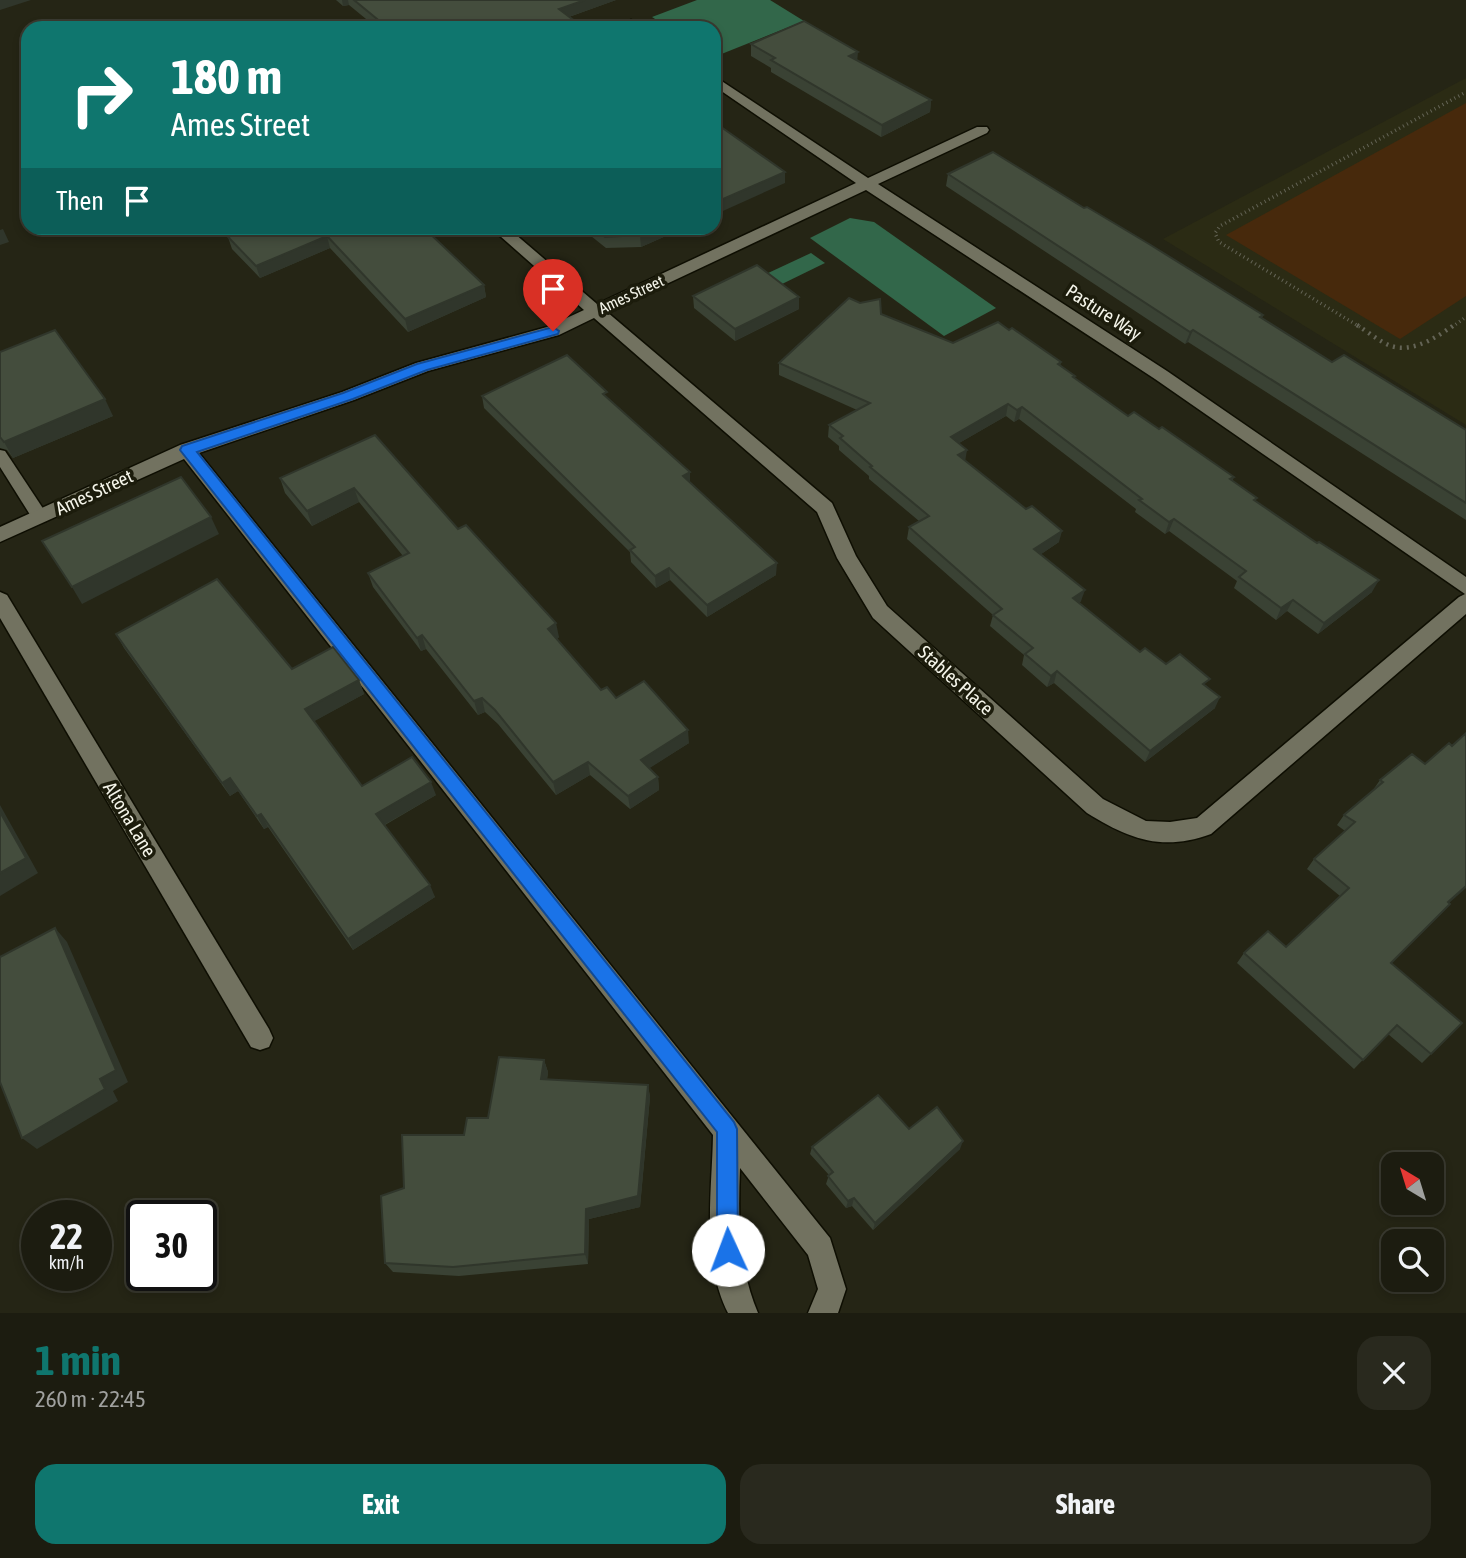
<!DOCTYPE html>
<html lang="en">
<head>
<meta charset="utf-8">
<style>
	:root { --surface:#1c1c10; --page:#29291e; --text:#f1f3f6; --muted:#a0a19f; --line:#3a3a30; --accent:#0f766e }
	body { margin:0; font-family:"Asap Condensed",sans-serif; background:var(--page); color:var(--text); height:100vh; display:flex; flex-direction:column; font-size:26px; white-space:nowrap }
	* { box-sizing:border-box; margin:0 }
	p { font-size:23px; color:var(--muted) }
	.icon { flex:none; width:38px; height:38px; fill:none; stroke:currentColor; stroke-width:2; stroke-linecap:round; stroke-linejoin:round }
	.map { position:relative; height:1313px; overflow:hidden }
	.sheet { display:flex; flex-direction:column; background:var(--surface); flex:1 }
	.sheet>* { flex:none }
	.guide { position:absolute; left:21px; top:21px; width:700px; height:214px; border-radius:21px; box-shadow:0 4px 10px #0003,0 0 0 2px var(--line); background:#0f766e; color:#fff; overflow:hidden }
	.needle { width:46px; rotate:322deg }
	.buttons { position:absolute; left:1381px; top:1152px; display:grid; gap:14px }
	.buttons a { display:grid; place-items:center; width:63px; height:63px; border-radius:14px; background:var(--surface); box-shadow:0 4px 10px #0003,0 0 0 2px var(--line); font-size:35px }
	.speed { position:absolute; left:21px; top:1200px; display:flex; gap:14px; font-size:35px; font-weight:700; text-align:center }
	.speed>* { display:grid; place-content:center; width:91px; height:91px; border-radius:50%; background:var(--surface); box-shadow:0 4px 10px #0003,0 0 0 2px var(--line); line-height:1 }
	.speed small { font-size:18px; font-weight:400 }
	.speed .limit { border:4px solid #111; border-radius:10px; background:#fff; color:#111 }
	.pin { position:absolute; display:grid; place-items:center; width:60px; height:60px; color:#fff; margin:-72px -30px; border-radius:50% 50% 50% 0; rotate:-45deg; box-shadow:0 0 7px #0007 }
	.pin .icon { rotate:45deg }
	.me { position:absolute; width:77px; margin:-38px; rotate:358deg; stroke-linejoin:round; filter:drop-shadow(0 0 5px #0008) }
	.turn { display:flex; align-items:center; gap:24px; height:147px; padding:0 35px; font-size:32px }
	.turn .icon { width:91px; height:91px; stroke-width:2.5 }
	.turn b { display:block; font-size:49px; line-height:60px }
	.then { display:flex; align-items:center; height:66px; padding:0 35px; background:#0003; gap:14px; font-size:26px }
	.round { display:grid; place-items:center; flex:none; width:74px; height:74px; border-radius:21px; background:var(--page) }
	.summary { display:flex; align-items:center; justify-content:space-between; height:119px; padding:0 35px }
	h1 { font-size:42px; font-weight:700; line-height:52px; color:var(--accent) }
	.button { display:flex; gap:14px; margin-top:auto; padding:14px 35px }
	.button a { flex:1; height:80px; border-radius:21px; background:var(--accent); color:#fff; font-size:28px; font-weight:700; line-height:80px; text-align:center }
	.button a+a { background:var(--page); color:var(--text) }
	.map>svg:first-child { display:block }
</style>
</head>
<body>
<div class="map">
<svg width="1466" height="1313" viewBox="0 0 1466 1313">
	<rect width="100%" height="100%" fill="#252515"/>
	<path fill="#2b2b14" d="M1466,78v347l-303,-186z"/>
	<path fill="#47290c" d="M1466,103v193l-66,43 -174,-104z"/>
	<g fill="#32674a">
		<path d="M697,0h73l34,21 -90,36v-29h-45l-17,-11z"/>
		<path d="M850,218l24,4 122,86 -52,28 -134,-98z"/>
		<path d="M811,253l14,10 -45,22 -14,-11z"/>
	</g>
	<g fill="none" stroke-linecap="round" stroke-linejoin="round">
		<g stroke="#0e0e02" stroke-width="3">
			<path id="lane" d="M0,450l5,1 41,62 2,4 -2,4h-12l-34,-54z"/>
		</g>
		<g stroke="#0e0e02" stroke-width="3">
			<g id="street">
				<path d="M631,20l13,8h-16l-4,-4z"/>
				<path d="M714,76l154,102 109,-51h10l2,3 -2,3 -109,51 289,187 299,206v37l-255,220c-49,18 -82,5 -124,-21l-214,-195 -36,-60 -20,-46 -223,-194 -35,17 -131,36 -74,29 -155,53 631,785 16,51 -8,24h-30l10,-24 -10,-34 -68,-87c-2,51 -2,98 18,145h-30c-27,-53 -16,-121 -15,-178l-529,-676 -184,83v-15l180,-82 162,-53 74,-29 131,-36 37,-17 -93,-82h17l89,76 259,-121 -142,-97zM866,190l289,189 310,215 -6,3 -262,221 -27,4 -24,-1 -43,-22 -216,-193 -31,-50 -24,-53 -225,-191z"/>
				<path d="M0,592l7,3 262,434 4,9 -4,9 -9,3 -9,-3 -251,-429z"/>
			</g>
		</g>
		<g stroke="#646456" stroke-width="3.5" stroke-dasharray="1 3.5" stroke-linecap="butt">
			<path d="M1360,327l-141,-85 -4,-9 5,-7 246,-134"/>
			<path d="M1452,327l14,-10"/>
		</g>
		<path stroke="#646456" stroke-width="4.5" stroke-dasharray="2 5" stroke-linecap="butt" d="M1357,325c11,7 23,17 34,21 22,7 46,-9 63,-21"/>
		<use href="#lane" fill="#727260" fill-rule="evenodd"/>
		<use href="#street" fill="#727260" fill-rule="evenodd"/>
	</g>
	<g fill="#3a4234">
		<path d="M336,0h280l-47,17 15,11h-207l-28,-23 -6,1z"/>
		<path d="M751,44l106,16 74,40 -1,12 -49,25 -110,-65v-4l-20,-12z"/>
		<path d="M948,174l136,34 179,107 -1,3 70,44 134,68v90l-278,-178 -3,2 -239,-158z"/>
		<path d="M424,228l60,57 2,12 -78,35 -78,-84 -70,30 -28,-29 -4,-12z"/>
		<path d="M581,228h103l-43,19 -35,1z"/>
		<path d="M693,296l106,13 -64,32 -41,-33z"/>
		<path d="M881,314l72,29 56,-13 52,32 -1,4 14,12 54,38 31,13 75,48 -2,4 24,20 116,91 -54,42 -31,-23 -11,9 -42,-32 3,-7 -68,-50 -4,3 -30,-22 1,-3 -117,-90 -5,3 -8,-6 -47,27 6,18 94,81 -18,12 40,47 -2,2 61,49 26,12 41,22 8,22 -70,54 -91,-79 -7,4 -25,-22 2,-10 -34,-29 3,-11 -86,-76 2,-12 10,-6 -50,-42v-3l-30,-26v-4l-11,-9 1,-12 28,-15 -78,-35v-12z"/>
		<path d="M0,352l113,64 -100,42 -6,-8 -7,-2z"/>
		<path d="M482,396l125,2 83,74v11l86,92 -69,42 -37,-37 -14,8 -25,-26 -1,-10 -146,-144z"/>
		<path d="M375,435l83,94 101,108 -2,2 44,51 15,8 73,45 -40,25 9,9 1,13 -29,19 -40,-34 -34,20 -58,-71 -13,-12 -7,3 -52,-66 -5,2 -48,-64 -5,-14 35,-17 -44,-54 -47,24 -27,-33 -5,-15z"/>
		<path d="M116,634l176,35 67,11 5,14 -50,27 48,65 74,9 -51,30 50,72 -82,53 -85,-123 -4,2 -26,-38 -8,5 -106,-148z"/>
		<path d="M1452,746l-3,157 1,1 -59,59 40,91 -9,9 -34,-29 -34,35 -117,-106 7,-10 42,-6 54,-51 -33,-27 7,-10 31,-28 -8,-6 7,-10 29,-25 7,-10 45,-16z"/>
		<path d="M544,1060l4,12 -1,8 101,5 2,12 -10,110 -51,12 -1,45 -129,12 -66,-4 -8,-9 19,-75 60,-53 24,-17z"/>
		<path d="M909,1129l51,20 -87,81 -21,-24 -6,2 -20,-24 3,-9 -19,-21 2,-7z"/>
	</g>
	<g fill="#30362b">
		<path d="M0,0h31l-31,10z"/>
		<path d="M342,0h6l1,5 -6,1z"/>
		<path d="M585,0h31l-56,20 -1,-11z"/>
		<path d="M858,52l-1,11 -8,-7z"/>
		<path d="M931,100l-1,12 -49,25 1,-12z"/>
		<path d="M785,172v11l-71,32v-12z"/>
		<path d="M658,228h26l-43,19 -1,-12z"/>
		<path d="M3,229l6,13 -9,3v-15z"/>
		<path d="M327,236l3,12 -70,30 -4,-12z"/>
		<path d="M484,285l2,12 -78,35 -3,-13z"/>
		<path d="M799,297v12l-64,32v-12z"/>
		<path d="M1193,330l-5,12 -3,2 5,-12z"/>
		<path d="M105,399l8,17 -100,42 -9,-16z"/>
		<path d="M1008,404l-2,12 -57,33 2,-12z"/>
		<path d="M1022,407l-3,12 -5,3 3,-12z"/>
		<path d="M967,450l-2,12 -7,-7z"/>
		<path d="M690,472v12l-7,-8z"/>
		<path d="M354,488l5,14 -47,24 -5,-15z"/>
		<path d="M211,517l8,17 -137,70 -10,-17z"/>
		<path d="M1174,519l-5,12 -4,3 4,-12z"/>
		<path d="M1062,531l-3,11 -28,19 3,-12z"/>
		<path d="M777,563l-1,12 -69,42v-12z"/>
		<path d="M669,568l1,12 -14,8 -1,-12z"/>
		<path d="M1379,580l-7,12 -54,42 6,-11z"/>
		<path d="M1085,590l-4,11 -12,8 4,-11z"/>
		<path d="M1293,600l-6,11 -11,9 5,-12z"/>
		<path d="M556,623l3,14 -9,6 -2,-14z"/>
		<path d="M422,635l4,14 -5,2 -4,-13z"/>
		<path d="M1057,671l-3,12 -7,4 4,-11z"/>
		<path d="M359,680l5,14 -53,29 -6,-14z"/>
		<path d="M1220,697l-5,11 -70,54 5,-11z"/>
		<path d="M482,698l3,14 -7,3 -4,-14z"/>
		<path d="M688,730l1,13 -47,30 -1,-13z"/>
		<path d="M588,762l2,13 -34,20 -3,-13z"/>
		<path d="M658,777l1,13 -29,19 -2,-13z"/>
		<path d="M230,778l8,13 -8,5 -8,-13z"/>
		<path d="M431,782l5,13 -54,31 -6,-12z"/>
		<path d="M0,805l38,68 -38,23z"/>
		<path d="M261,814l7,13 -4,2 -7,-13z"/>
		<path d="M430,885l5,12 -82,53 -5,-11z"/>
		<path d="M1466,886v2l-27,24 9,-10z"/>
		<path d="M1450,904l-9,10 -59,58z"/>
		<path d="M55,928l12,14 61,140 -15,9 5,10 -81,48 -15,-11 78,-59z"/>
		<path d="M544,1060l4,12 -3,20 -4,-13z"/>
		<path d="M648,1085l2,12 -10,110 -51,12 -1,45 -3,-10 1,-45z"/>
		<path d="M963,1141l-3,8 -87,81 2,-7z"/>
		<path d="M854,1198l-2,8 -6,2 2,-7z"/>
	</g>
	<g fill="#444d3d" stroke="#30362b" stroke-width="2">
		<path d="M354,0h231l-26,9 25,19h-196z"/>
		<path d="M804,21l54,31 -9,4 82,44 -49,25 -111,-65 4,-2 -24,-14z"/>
		<path d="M714,122l71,50 -71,31z"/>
		<path d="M993,152l91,56 3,-1 62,37 114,71 -3,2 72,45 12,-7 122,75v73l-273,-173 -3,2 -242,-158z"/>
		<path d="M252,228h172l60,57 -79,34 -78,-83 -71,30 -28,-29z"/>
		<path d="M594,228h64l-18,7 -35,2z"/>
		<path d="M757,265l42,32 -64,32 -42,-33z"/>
		<path d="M849,298l11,5 20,-4 1,15 72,29 45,-21 11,8 3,-2 49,34 -3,2 17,12 -2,1 55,39 6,-4 25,17 3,-2 72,50 -4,2 27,19 -3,2 63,43 2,-1 60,38 -55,43 -31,-23 -12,8 -42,-31 7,-6 -72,-52 -5,3 -30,-22 3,-1 -120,-92 -5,3 -9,-6 -57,33 16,13 -9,5 68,54 6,-3 30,25 -28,18 51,41 -12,8 67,54 5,-4 21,16 14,-10 30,25 -7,5 17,13 -70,54 -93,-80 -6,5 -26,-22 8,-6 -40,-33 9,-6 -93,-82 20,-11 -59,-49 2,-1 -32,-28 3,-2 -14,-11 41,-22 -91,-40z"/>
		<path d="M55,330l50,69 -101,43 -4,-5v-85z"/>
		<path d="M567,355l40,37 -4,2 87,78 -7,4 94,87 -70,42 -38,-37 -14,8 -25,-26 5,-3 -153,-151z"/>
		<path d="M375,435l83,94 8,-4 90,98 -8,6 53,61 6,-3 9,11 28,-17 44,49 -47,30 17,17 -30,19 -40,-34 -35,20 -58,-72 -13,-12 -8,3 -52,-66 -5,3 -49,-65 41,-20 -55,-65 -47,23 -27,-33z"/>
		<path d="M181,477l30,40 -139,70 -30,-46z"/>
		<path d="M217,579l75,90 41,-22 26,33 -54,29 57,77 50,-29 19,25 -55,32 54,71 -82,54 -87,-125 -4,2 -27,-38 -8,5 -106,-149z"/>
		<path d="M1466,733v153l-18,16 2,2 -59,59 71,60 -31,31 -34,-29 -34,35 -119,-107 24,-22 18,16 63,-59 -35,-29 41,-37 -11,-7 39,-33 -3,-2 32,-26 13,10 24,-21 3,3z"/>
		<path d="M0,812l26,46 -26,15z"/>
		<path d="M55,928l61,142 -16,9 5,10 -83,49 -22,-56v-125z"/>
		<path d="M499,1057l45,3 -3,19 107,6 -10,111 -52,13 -1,45 -132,13 -68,-4 -4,-67 23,-8 -2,-53h62l3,-17h21z"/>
		<path d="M878,1095l31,34 28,-22 26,34 -88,82 -21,-25 -6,3 -20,-25 5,-4 -21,-25z"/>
	</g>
	<path fill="#1a73e8" stroke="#114b97" stroke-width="2" d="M553,327l6,4 -1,3 -131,36 -74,29 -156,53 537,670 3,7 1,121 -3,8 -7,3 -8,-3 -3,-8v-118l-537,-682 2,-4 161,-53 74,-29z"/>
	<g text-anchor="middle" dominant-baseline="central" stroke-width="7" stroke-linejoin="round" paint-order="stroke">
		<g font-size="16" fill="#f5f5ea" stroke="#1c1c0c">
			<text transform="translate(631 294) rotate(-25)">Ames Street</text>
		</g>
		<g font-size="19" fill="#f5f5ea" stroke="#1c1c0c">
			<text transform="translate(1104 312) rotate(33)">Pasture Way</text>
			<text transform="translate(94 492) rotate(-25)">Ames Street</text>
			<text transform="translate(956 680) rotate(42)">Stables Place</text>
			<text transform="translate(130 819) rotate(59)">Altona Lane</text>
		</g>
	</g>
</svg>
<div class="buttons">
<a><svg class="needle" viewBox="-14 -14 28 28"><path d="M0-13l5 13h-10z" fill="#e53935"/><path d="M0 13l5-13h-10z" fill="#a0a19f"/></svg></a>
<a><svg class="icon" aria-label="search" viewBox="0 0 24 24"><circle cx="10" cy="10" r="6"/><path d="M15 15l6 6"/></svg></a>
</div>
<div class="speed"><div>22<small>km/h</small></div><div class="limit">30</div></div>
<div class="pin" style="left:553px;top:331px;background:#d93025"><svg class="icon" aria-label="arrive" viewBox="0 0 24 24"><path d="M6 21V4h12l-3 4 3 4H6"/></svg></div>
<svg class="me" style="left:728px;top:1250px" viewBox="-20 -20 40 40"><circle r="19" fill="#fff"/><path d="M0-13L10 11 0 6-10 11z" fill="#1a73e8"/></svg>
<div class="guide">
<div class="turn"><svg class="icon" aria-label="right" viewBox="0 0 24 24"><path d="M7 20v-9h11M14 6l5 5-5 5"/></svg><div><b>180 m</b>Ames Street</div></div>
<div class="then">Then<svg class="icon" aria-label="arrive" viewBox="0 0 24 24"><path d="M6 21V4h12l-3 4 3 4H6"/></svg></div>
</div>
</div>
<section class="sheet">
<div class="summary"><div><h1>1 min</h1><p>260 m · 22:45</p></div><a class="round"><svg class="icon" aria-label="close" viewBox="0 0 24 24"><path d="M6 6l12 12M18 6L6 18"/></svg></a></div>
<div class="button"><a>Exit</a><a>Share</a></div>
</section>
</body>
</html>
